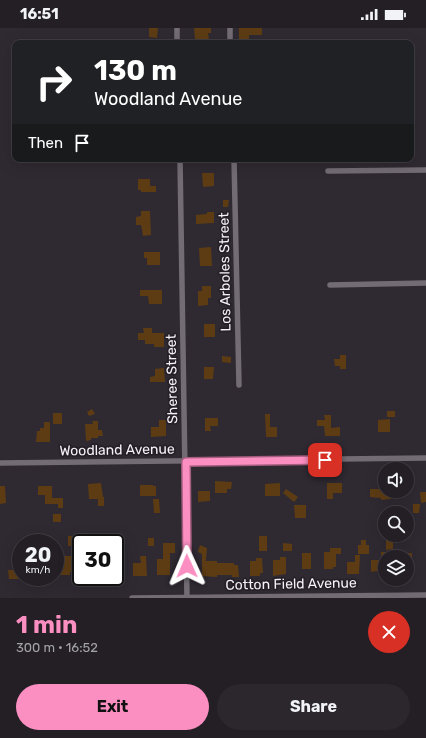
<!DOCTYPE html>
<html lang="en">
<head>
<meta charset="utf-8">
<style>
	:root { --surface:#231f25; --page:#2b272d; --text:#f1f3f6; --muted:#a3a2a7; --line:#403d42; --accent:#fc8fc2 }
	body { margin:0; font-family:Rubik,sans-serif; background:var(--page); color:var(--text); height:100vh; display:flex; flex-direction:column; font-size:15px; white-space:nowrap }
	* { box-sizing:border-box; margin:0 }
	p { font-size:13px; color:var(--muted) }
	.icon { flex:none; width:22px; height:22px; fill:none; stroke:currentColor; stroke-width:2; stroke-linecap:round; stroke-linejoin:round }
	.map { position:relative; height:570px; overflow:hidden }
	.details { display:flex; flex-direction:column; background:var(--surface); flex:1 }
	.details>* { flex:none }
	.top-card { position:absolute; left:12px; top:12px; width:402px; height:122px; border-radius:8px; box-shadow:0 4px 16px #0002,0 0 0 1px var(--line); background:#202124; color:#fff; overflow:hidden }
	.fabs { position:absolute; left:378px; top:434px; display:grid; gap:8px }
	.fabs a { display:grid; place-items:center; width:36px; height:36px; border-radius:50%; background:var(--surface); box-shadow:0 4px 16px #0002,0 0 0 1px var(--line); font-size:20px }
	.speed { position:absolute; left:12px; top:506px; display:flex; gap:8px; font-size:20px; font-weight:700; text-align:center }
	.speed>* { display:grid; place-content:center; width:52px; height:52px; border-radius:50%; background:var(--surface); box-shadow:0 4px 16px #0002,0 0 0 1px var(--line); line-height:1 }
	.speed small { font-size:10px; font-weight:400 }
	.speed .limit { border:2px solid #111; border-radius:6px; background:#fff; color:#111 }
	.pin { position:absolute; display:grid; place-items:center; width:34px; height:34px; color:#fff; margin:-17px; border-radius:8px; box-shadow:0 2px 6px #0006 }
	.me { position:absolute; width:44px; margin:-22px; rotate:359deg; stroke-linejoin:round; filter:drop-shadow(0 0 3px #0008) }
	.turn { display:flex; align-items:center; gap:14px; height:84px; padding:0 16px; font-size:18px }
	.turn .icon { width:52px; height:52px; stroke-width:2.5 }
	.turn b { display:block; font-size:28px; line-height:34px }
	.then { display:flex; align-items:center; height:38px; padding:0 16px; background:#0003; gap:8px; font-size:15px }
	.round { display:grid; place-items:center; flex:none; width:42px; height:42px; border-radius:21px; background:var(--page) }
	.overview { display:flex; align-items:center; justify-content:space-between; height:68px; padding:0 16px }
	h1 { font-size:24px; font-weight:700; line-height:30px; color:var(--accent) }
	.button { display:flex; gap:8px; margin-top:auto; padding:8px 16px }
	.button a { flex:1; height:46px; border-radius:24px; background:var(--accent); color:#111; font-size:16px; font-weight:700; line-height:46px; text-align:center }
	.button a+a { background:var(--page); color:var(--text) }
	.status { display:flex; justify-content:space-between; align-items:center; height:28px; padding:0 20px; background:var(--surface); direction:ltr }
	.status svg { height:11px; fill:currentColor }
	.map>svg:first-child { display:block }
</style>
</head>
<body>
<div class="status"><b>16:51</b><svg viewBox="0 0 49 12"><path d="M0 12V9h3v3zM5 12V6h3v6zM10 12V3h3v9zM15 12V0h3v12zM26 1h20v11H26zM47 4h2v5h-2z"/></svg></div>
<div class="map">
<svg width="426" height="570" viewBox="0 0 426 570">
	<rect width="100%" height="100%" fill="#2f2931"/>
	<g fill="#5d3c14">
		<path d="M149,0h9l-1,10 -8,-1z"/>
		<path d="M194,0h17v5h-3l1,6h-14z"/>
		<path d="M239,0h22l1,1v6h-13v4l-10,1z"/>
		<path d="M202,145h12v13l-11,1z"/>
		<path d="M138,151h12v7h6v6h-15v-2h-3z"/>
		<path d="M223,172h6l-1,7h-5z"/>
		<path d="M141,183h9l1,24 -8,1 -2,-11h-5v-8l5,-1z"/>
		<path d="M207,184h7v11l-18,1v-9l11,-1z"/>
		<path d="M211,219l1,19h-12l-1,-18z"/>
		<path d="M144,224h16v13h-13v-7h-3z"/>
		<path d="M202,258h9v12h-3v7l-10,1v-15h4z"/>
		<path d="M140,262h22v14h-13l-1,-8h-8z"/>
		<rect x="204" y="296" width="11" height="13"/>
		<path d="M143,300h9v5h12v14h-10v-3h-9v-4h-7v-7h6z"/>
		<path d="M340,327h6v14h-6v-3h-5l-1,-7h6z"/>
		<path d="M222,328l9,1v6l-9,-1z"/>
		<path d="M204,339h10l-1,12h-9z"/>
		<path d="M164,340l1,14h-15v-5l5,-1v-7z"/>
		<path d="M92,381l3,5 -6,2 -2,-4z"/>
		<rect x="387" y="383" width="8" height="6"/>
		<rect x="53" y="385" width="9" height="11"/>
		<path d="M265,386h5v13h7v10h-11z"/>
		<path d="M324,387h7v13l9,-1v9h-15l-1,-10h-7v-6h8z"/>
		<path d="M205,390h13v8h-8l1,5h-6z"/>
		<path d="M390,391v13h-12v-12z"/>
		<path d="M159,392h7v16l-15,1v-10h8z"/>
		<path d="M92,393h6v9h4l1,6h-5v2h-7v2l-5,1 -1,-17h8z"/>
		<path d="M44,394h6v20h-14l1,-11h3v-3h4z"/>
		<path d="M215,453l17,1 -1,7h-4v4h-12z"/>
		<path d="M101,455l2,14h1v9h-6v-7h-9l-1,-15z"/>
		<path d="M280,455v13h-15v-12z"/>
		<path d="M327,455h15v10h-9v6h-6z"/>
		<path d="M140,457h13v1h3v10h-16z"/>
		<path d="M0,458h5l1,17 -6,1z"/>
		<path d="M38,458h14v12h11v10h-5v-4h-13v-9h-7z"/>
		<path d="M286,461l12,8 -4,5 -11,-9z"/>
		<path d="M370,461h15v2h6v8l-10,1v-2l-11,-1z"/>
		<path d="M198,463h12v10l-12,1z"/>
		<path d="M420,464h6v10l-5,1z"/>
		<path d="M153,471h6l1,14h-6z"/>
		<path d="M413,476h7l-1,9h-6z"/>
		<path d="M294,477h12v13h-11z"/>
		<rect x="53" y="486" width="8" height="8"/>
		<path d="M68,508h11l-1,19h-6v-9h-4z"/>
		<rect x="259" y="508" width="8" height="15"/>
		<rect x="148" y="510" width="6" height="8"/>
		<path d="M361,512h5v5h3v9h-11v-9h3z"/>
		<path d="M386,512h7v9l-7,1z"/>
		<path d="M163,515h12v10h-5v22h-13v-16h6z"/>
		<path d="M283,515l9,1v7h-9z"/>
		<path d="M200,517l7,3 -1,13h11v2h17v2h4l1,12h-7v-2h-15v2l-15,-1v-22l-4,-2z"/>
		<path d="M330,520h11v6h-5v13h-3v2h-9v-17h6z"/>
		<rect x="381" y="524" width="7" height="5"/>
		<rect x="302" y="525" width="9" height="16"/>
		<rect x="407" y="525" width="5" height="22"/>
		<path d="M355,527h5l-1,19h-12v-12h8z"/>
		<path d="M58,528h16v16h-4v3h-11z"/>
		<path d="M140,528h6l1,20h-14v-13h8z"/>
		<path d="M280,529h6v17l-13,2v-16h7z"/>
		<path d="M256,530h6l1,15h-3v3h-10v-15h6z"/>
		<path d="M371,532h14v10l-14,2z"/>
		<rect x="115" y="533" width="6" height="14"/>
		<path d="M15,537h6v14h-12l-1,-9h7z"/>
	</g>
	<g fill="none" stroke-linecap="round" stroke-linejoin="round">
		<g stroke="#736c75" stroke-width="5.5">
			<path d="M177,0v15"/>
			<path d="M230,0v15"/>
			<path d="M180,131l7,439"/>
			<path d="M234,131l5,226"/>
			<path d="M328,143l98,-1"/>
			<path d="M330,257l96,-2"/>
			<path d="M0,435l426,-5"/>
			<path d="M132,570l294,-3"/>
		</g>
	</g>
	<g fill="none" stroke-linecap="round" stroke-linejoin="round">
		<g stroke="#a45d7e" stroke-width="10">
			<path id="route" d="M187,538l-1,-104 139,-2"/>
		</g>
		<use href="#route" stroke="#fc8fc2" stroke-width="7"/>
	</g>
	<g text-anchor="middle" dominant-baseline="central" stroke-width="3.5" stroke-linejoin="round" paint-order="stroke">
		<g font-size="14" fill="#f5f1f6" stroke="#252027">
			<text transform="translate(225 244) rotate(-91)">Los Arboles Street</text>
			<text transform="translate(172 351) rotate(-91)">Sheree Street</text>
			<text transform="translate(117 422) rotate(-1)">Woodland Avenue</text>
			<text transform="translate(291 556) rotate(-1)">Cotton Field Avenue</text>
		</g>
	</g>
</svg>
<div class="fabs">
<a><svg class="icon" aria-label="sound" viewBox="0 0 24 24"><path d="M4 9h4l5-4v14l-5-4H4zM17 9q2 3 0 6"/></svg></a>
<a><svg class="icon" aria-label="search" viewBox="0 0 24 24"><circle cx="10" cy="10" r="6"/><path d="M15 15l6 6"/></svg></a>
<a><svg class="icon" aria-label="layers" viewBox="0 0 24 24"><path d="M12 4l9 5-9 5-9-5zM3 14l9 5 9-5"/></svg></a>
</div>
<div class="speed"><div>20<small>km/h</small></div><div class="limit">30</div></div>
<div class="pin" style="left:325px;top:432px;background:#d93025"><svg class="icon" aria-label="arrive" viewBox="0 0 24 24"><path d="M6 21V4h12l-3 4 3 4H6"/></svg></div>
<svg class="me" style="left:187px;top:538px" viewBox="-20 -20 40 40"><path d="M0-17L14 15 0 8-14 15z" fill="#fc8fc2" stroke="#fff" stroke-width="4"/></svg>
<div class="top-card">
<div class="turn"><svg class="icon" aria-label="right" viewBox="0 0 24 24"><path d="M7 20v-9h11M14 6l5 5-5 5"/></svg><div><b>130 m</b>Woodland Avenue</div></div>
<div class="then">Then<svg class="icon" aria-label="arrive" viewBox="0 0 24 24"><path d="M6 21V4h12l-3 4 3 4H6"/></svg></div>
</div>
</div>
<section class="details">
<div class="overview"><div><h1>1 min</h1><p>300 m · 16:52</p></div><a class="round" style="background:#d93025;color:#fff"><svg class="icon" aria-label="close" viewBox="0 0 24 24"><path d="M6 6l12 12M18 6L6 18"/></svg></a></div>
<div class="button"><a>Exit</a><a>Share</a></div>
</section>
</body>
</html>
